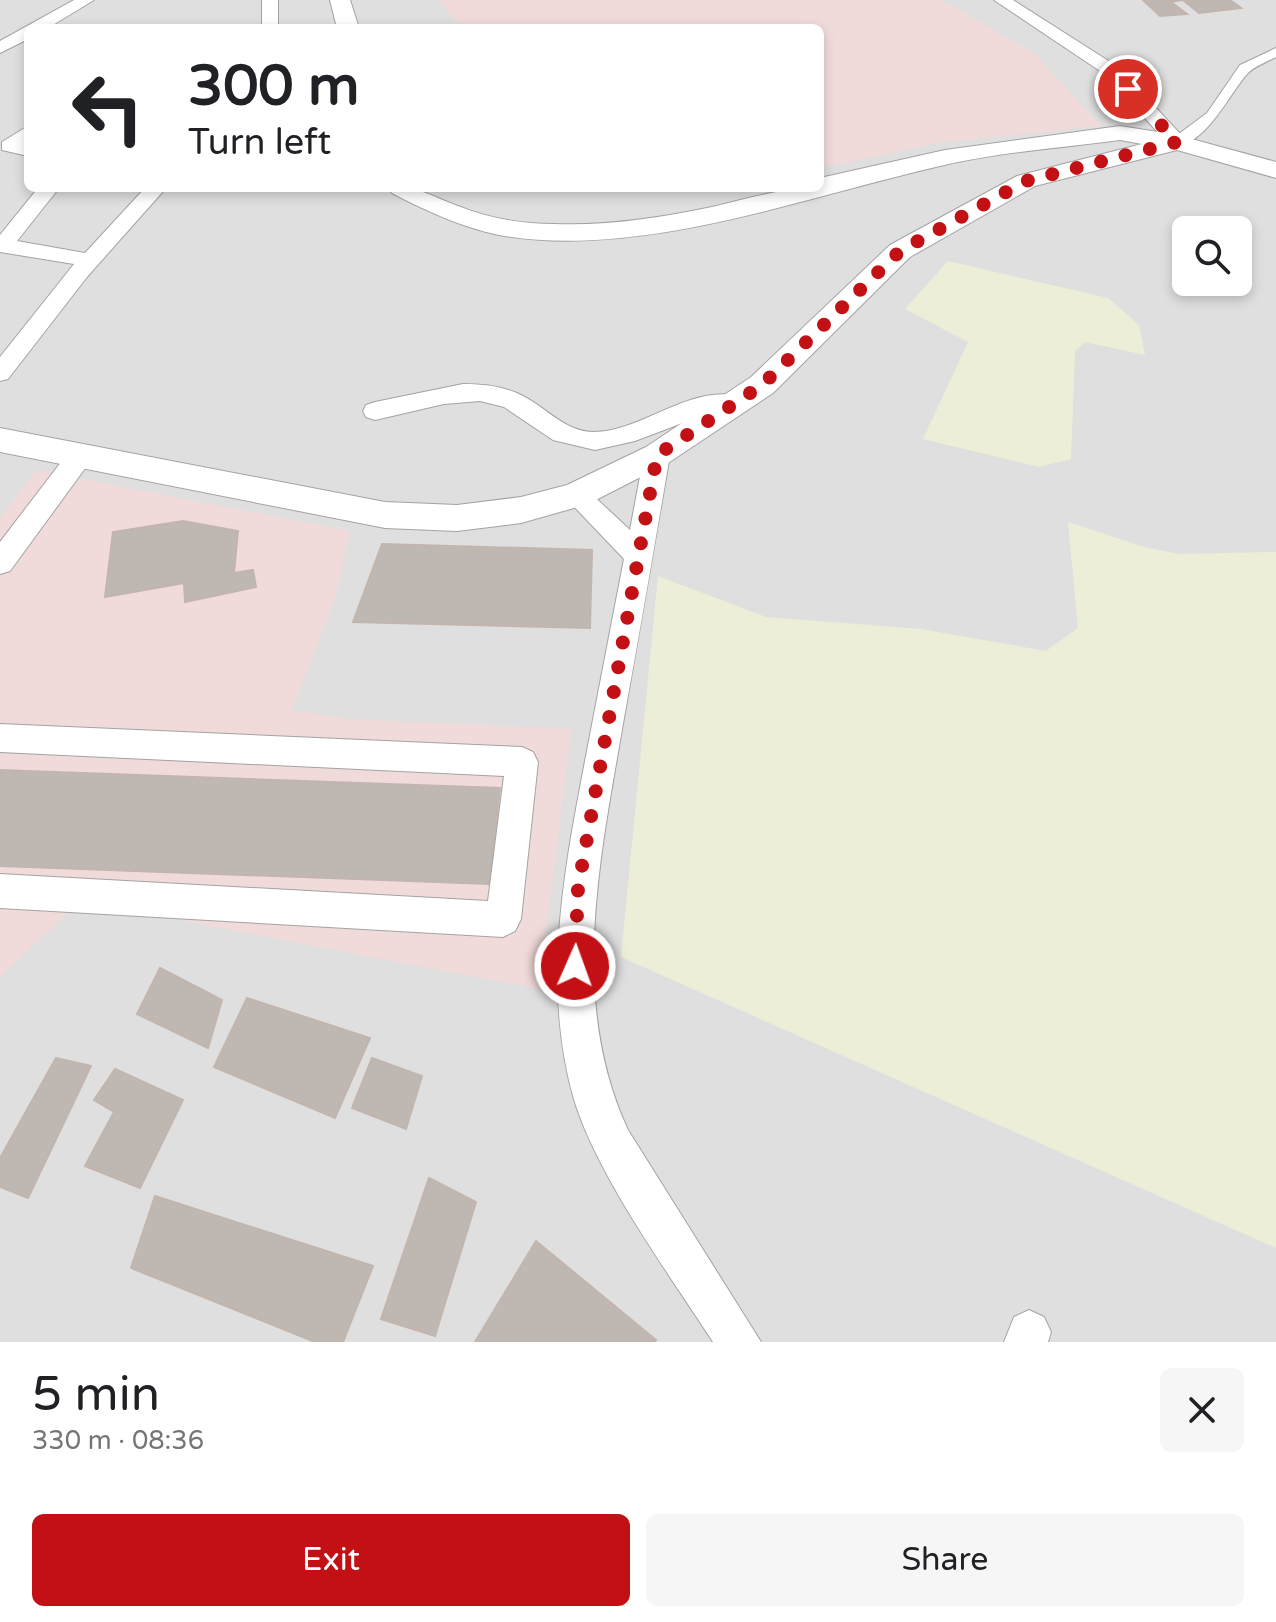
<!DOCTYPE html>
<html lang="en">
<head>
<meta charset="utf-8">
<style>
	:root { --surface:#fff; --page:#f6f6f6; --text:#202124; --muted:#757577; --accent:#c31014 }
	body { margin:0; font-family:"Varela Round",sans-serif; background:var(--page); color:var(--text); height:100vh; display:flex; flex-direction:column; font-size:30px; white-space:nowrap }
	* { box-sizing:border-box; margin:0 }
	p { font-size:26px; color:var(--muted) }
	.icon { flex:none; width:44px; height:44px; fill:none; stroke:currentColor; stroke-width:2; stroke-linecap:round; stroke-linejoin:round }
	.map { position:relative; height:1342px; overflow:hidden }
	.drawer { display:flex; flex-direction:column; background:var(--surface); flex:1 }
	.drawer>* { flex:none }
	.banner { position:absolute; left:24px; top:24px; width:800px; height:168px; border-radius:12px; box-shadow:0 4px 12px #0003; background:#fff; color:var(--text); overflow:hidden }
	.fabs { position:absolute; left:1172px; top:216px; display:grid; gap:16px }
	.fabs a { display:grid; place-items:center; width:80px; height:80px; border-radius:12px; background:var(--surface); box-shadow:0 4px 12px #0003; font-size:40px }
	.pin { position:absolute; display:grid; place-items:center; width:68px; height:68px; color:#fff; margin:-34px; border:4px solid #fff; border-radius:50%; box-shadow:0 2px 8px #0007 }
	.me { position:absolute; width:88px; margin:-44px; rotate:2deg; stroke-linejoin:round; filter:drop-shadow(0 0 6px #0008) }
	.turn { display:flex; align-items:center; gap:28px; height:168px; padding:0 32px; font-size:36px }
	.turn .icon { width:104px; height:104px; stroke-width:2.5 }
	.turn b { display:block; font-size:56px; line-height:68px }
	.round { display:grid; place-items:center; flex:none; width:84px; height:84px; border-radius:12px; background:var(--page) }
	.head { display:flex; align-items:center; justify-content:space-between; height:136px; padding:0 32px }
	h1 { font-size:48px; font-weight:600; line-height:60px }
	.action { display:flex; gap:16px; margin-top:auto; padding:16px 32px }
	.action a { flex:1; height:92px; border-radius:12px; background:var(--accent); color:#fff; font-size:32px; font-weight:600; line-height:92px; text-align:center }
	.action a+a { background:var(--page); color:var(--text) }
	.map>svg:first-child { display:block }
</style>
</head>
<body>
<div class="map">
<svg width="1276" height="1342" viewBox="0 0 1276 1342">
	<rect width="100%" height="100%" fill="#f1eee9"/>
	<path fill="#e0dfdf" fill-rule="evenodd" d="M0,0h1276v1342h-1276zM28,28h792v160h-792zM1186,230h52v52h-52z"/>
	<g fill="#f0dbda">
		<path d="M438,0h503l93,53 67,73 -164,17 -117,25v-140h-359z"/>
		<path d="M36,470l314,61 -15,67 -43,112 58,9 221,10 -32,260 -459,-88 -80,76v-459z"/>
	</g>
	<g fill="#edeed7">
		<path d="M948,261l160,37 31,27 6,30 -60,-13 -10,9 -4,108 -32,8 -116,-28 45,-97 -63,-33z"/>
		<path d="M1068,522l76,25 35,7 97,-2v696l-655,-291 37,-381 108,41 155,12 125,22 32,-23z"/>
	</g>
	<g fill="#bfb8b2" stroke="#c2b5ad" stroke-width="2">
		<path d="M1143,0h39l-11,2 16,12 -27,2z"/>
		<path d="M1183,0h47l11,8 -42,5z"/>
		<path d="M183,521l55,10 -4,42 19,-3 3,17 -71,15 -1,-19 -79,14 8,-65z"/>
		<path d="M382,544l210,6 -2,78 -237,-6z"/>
		<path d="M0,770l500,18 -11,96 -489,-18z"/>
		<path d="M160,968l62,32 -14,48 -71,-34z"/>
		<path d="M247,998l123,40 -35,80 -121,-51z"/>
		<path d="M56,1058l35,8 -63,132 -28,-11v-29z"/>
		<path d="M372,1058l50,18 -16,53 -54,-21z"/>
		<path d="M115,1069l68,31 -43,88 -55,-22 29,-54 -20,-12z"/>
		<path d="M429,1178l47,24 -41,134 -54,-17z"/>
		<path d="M155,1196l218,70 -30,76h-28l-184,-74z"/>
		<path d="M536,1241l120,99 -1,2h-180z"/>
	</g>
	<g fill="none" stroke-linecap="round" stroke-linejoin="round">
		<g stroke="#a3a3a3" stroke-width="2">
			<path id="pedestrian" d="M1276,48v9c-9,5 -21,9 -28,16 -18,19 -44,77 -76,72v-6l35,-26 33,-48z"/>
		</g>
		<g stroke="#a3a3a3" stroke-width="2">
			<g id="minor">
				<path d="M74,0h20l-46,28h-20v11l-28,14v-12z"/>
				<rect x="262" y="0" width="16" height="28"/>
				<path d="M994,0h19l105,67 66,71 3,4 -3,4h-14l-64,-71z"/>
				<path d="M28,126l-3,17 3,1v12l-26,-6v-8z"/>
				<path d="M38,188h21l-42,53 68,12 60,-65h21l-79,89 -79,102 -8,2v-24l74,-93 -74,-12v-17z"/>
				<path d="M463,384c20,0 41,2 60,12 24,12 42,36 71,36 50,-1 98,-50 149,-35l3,6 -3,6 -37,5 -71,27 -40,9 -42,-10 -49,-33 -24,-6 -36,3 -69,16 -9,-3 -3,-6 3,-6 9,-3z"/>
				<path d="M657,446l9,2 4,7c-15,88 -30,176 -46,263 -23,136 -57,281 4,412l133,212h-48c-44,-68 -118,-169 -140,-246 -31,-112 -9,-225 12,-335 13,-68 26,-135 39,-202l-61,-64 4,-7 9,-3 9,3 45,42 14,-75 4,-7z"/>
				<path d="M80,447l9,2 4,7 -4,7 -79,108 -10,3v-32l71,-93z"/>
				<path d="M0,724l522,23 11,5 5,10 -17,157 -6,12 -12,6 -503,-29v-34l488,27 16,-125 -504,-24z"/>
				<path d="M1029,1310l15,7 7,15 -3,10h-44l10,-25z"/>
			</g>
		</g>
		<g stroke="#a3a3a3" stroke-width="2">
			<g id="tertiary">
				<path d="M330,0h20l9,28h-22z"/>
				<path d="M1120,126l57,9 99,27v16l-99,-28 -142,36 -125,71 -137,136 -105,70 -80,41 -67,19 -64,8 -72,-3 -385,-76v-24l385,74 72,3 64,-8 46,-12 79,-38 105,-70 139,-132 127,-69 125,-32 -22,-4c-59,8 -122,12 -180,26 -136,31 -302,94 -441,69 -38,-8 -73,-24 -107,-42l-4,-5c36,0 38,6 70,18 29,12 64,18 96,18 53,2 106,-6 158,-17 37,-9 70,-19 108,-19v-10l125,-28z"/>
			</g>
		</g>
		<use href="#pedestrian" fill="#fff" fill-rule="evenodd"/>
		<use href="#minor" fill="#fff" fill-rule="evenodd"/>
		<use href="#tertiary" fill="#fff" fill-rule="evenodd"/>
	</g>
	<g fill="none" stroke-linecap="round" stroke-linejoin="round">
		<path stroke="#c31014" stroke-width="14" stroke-dasharray="0 25.2" d="M575,966l3,-78 79,-433 105,-70 138,-134 126,-70 151,-39 -49,-53"/>
	</g>
</svg>
<div class="fabs">
<a><svg class="icon" aria-label="search" viewBox="0 0 24 24"><circle cx="10" cy="10" r="6"/><path d="M15 15l6 6"/></svg></a>
</div>
<div class="pin" style="left:1128px;top:89px;background:#d93025"><svg class="icon" aria-label="arrive" viewBox="0 0 24 24"><path d="M6 21V4h12l-3 4 3 4H6"/></svg></div>
<svg class="me" style="left:575px;top:966px" viewBox="-20 -20 40 40"><circle r="17" fill="#c31014" stroke="#fff" stroke-width="3"/><path d="M0-11L8 9 0 5-8 9z" fill="#fff"/></svg>
<div class="banner">
<div class="turn"><svg class="icon" aria-label="left" viewBox="0 0 24 24"><path d="M17 20v-9H6M10 6l-5 5 5 5"/></svg><div><b>300 m</b>Turn left</div></div>
</div>
</div>
<section class="drawer">
<div class="head"><div><h1>5 min</h1><p>330 m · 08:36</p></div><a class="round"><svg class="icon" aria-label="close" viewBox="0 0 24 24"><path d="M6 6l12 12M18 6L6 18"/></svg></a></div>
<div class="action"><a>Exit</a><a>Share</a></div>
</section>
</body>
</html>
